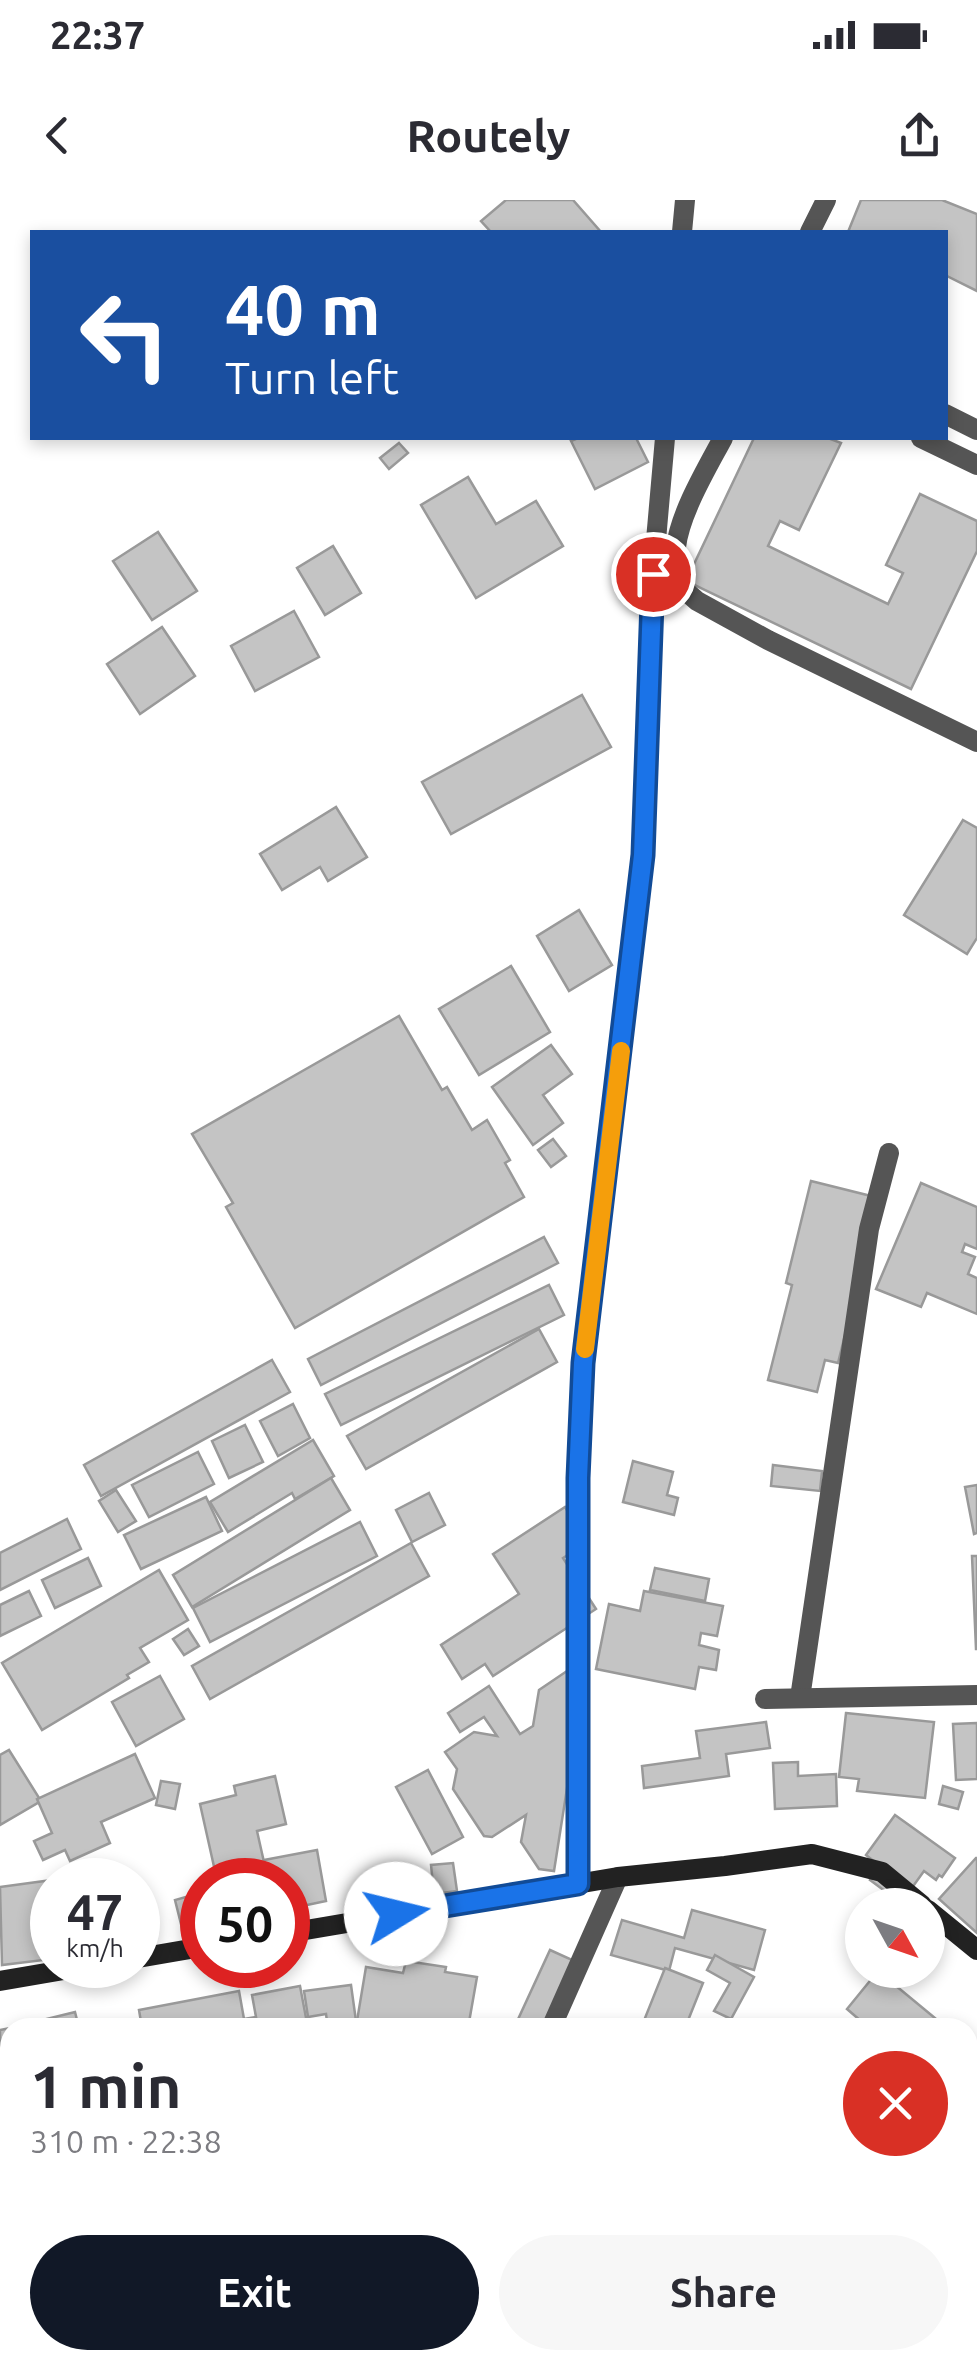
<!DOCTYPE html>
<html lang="en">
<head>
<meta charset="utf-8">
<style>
	:root { --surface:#fff; --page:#f7f7f7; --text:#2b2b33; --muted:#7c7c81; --accent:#111827 }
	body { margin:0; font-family:Ubuntu,sans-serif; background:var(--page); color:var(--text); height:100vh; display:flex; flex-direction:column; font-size:38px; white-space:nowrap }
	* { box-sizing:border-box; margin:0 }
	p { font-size:32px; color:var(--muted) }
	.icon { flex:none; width:55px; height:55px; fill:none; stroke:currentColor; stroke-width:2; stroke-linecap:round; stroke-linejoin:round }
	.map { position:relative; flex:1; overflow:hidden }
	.panel { position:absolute; left:0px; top:1818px; width:978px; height:352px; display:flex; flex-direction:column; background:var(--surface); border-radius:30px 30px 0 0; box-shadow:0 5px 15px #0003 }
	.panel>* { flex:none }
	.banner { position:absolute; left:30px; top:30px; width:918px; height:210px; border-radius:0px; box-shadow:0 5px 15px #0003; background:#1a4fa0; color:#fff; overflow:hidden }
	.needle { width:65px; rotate:130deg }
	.fabs { position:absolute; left:845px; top:1688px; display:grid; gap:20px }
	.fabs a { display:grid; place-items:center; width:100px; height:100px; border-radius:50%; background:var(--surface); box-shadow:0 5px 15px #0003; font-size:50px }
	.speed { position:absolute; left:30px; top:1658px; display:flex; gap:20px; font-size:50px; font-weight:700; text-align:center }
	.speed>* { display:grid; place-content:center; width:130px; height:130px; border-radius:50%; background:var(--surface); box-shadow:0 5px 15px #0003; line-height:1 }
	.speed small { font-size:25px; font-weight:400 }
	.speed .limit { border:15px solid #d22; background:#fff; color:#111 }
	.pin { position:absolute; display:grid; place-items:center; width:85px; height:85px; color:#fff; margin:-42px; border:5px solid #fff; border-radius:50%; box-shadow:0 2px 10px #0007 }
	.me { position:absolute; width:110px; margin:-55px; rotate:81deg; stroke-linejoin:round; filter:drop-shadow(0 0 8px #0008) }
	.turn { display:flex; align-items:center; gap:35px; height:210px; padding:0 30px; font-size:45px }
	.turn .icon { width:130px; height:130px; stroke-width:2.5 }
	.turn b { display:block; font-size:70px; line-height:85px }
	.round { display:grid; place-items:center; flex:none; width:105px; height:105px; border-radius:52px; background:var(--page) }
	.summary { display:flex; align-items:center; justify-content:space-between; height:170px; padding:0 30px }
	h1 { font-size:60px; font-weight:700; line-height:75px }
	.cta { display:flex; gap:20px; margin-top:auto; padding:20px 30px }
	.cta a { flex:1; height:115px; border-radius:60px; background:var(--accent); color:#fff; font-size:40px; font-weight:700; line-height:115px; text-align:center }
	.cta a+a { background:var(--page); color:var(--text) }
	.status { display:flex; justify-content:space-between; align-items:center; height:70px; padding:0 50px; background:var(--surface); direction:ltr }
	.status svg { height:28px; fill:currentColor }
	header { display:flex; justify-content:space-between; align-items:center; height:130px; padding:0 30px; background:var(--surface); font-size:45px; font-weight:700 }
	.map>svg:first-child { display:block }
</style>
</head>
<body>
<div class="status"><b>22:37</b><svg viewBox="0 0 49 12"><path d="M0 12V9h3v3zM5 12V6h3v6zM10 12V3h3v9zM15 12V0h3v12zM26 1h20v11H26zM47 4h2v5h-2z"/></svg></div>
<header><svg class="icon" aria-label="back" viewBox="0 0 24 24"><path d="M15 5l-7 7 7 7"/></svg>Routely<svg class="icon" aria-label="share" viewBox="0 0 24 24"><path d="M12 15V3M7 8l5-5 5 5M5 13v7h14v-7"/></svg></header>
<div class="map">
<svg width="977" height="2168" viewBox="0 0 977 2168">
	<rect width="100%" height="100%" fill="#fff"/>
	<g fill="#c4c4c4" stroke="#999" stroke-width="2.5">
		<path d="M506,0h67l28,32h-110l-10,-11z"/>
		<path d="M861,0h81l35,14v77l-32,-16v-43h-97z"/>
		<path d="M578,238h58l12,24 -53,27 -24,-48z"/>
		<path d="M754,238h74l13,5 -42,87 -19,-9 -12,25 120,58 15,-31 -17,-8 34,-71 57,27v30l-66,138 -225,-108z"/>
		<path d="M399,243l9,10 -19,16 -9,-11z"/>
		<path d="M468,277l28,47 40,-23 27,45 -87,52 -55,-93z"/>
		<path d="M158,332l39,59 -45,29 -39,-59z"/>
		<path d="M333,346l28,47 -36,22 -28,-47z"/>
		<path d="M294,411l25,46 -64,34 -24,-45z"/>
		<path d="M162,427l33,49 -55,38 -33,-50z"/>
		<path d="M582,495l29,52 -160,87 -29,-52z"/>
		<path d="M336,607l31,50 -39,24 -8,-14 -38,23 -22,-36z"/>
		<path d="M963,620l14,8v110l-10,16 -63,-39z"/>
		<path d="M579,710l33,55 -43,26 -32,-55z"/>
		<path d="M511,766l39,66 -71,43 -40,-66z"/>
		<path d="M399,816l43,74 5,-3 25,43 15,-10 23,40 -5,3 19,34 -229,131 -69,-121 7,-4 -41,-69z"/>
		<path d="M551,845l21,29 -29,21 20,28 -30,22 -41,-58z"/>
		<path d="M553,939l13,17 -15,11 -13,-17z"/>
		<path d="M811,981l68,17 -41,165 -13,-3 -8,32 -49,-12 24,-95 -6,-2z"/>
		<path d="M921,983l56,24v42l-12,-5 -3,8 13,5 -7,17 9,4v36l-50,-21 -6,14 -45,-18z"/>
		<path d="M544,1037l14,26 -237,122 -13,-26z"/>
		<path d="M549,1085l15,30 -223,110 -16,-31z"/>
		<path d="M539,1129l18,33 -191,107 -19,-33z"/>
		<path d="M272,1160l18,32 -189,104 -17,-31z"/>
		<path d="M293,1204l17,34 -32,18 -18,-35z"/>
		<path d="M245,1225l18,37 -34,16 -17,-37z"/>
		<path d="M313,1240l21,36 -39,23 -3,-6 -64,39 -18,-30z"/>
		<path d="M198,1252l16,32 -65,33 -17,-32z"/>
		<path d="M633,1261l40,11 -6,23 11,3 -4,17 -51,-13z"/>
		<path d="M773,1265l49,6 -2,20 -49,-5z"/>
		<path d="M331,1278l19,32 -158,97 -19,-32z"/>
		<path d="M977,1285v48l-3,1 -9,-47z"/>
		<path d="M116,1290l20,31 -18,11 -19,-31z"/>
		<path d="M429,1293l16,32 -33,17 -16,-32z"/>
		<path d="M206,1297l16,34 -81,38 -17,-34z"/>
		<path d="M565,1307l22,35 -24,16 33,51 -103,67 -8,-12 -23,15 -21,-34 78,-51 -26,-40z"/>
		<path d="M67,1319l14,30 -81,41v-37z"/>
		<path d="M360,1322l17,34 -167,86 -17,-34z"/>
		<path d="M411,1343l18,33 -219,123 -18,-33z"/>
		<path d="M972,1356h5v93h-1z"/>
		<path d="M88,1358l13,28 -46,22 -13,-28z"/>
		<path d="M655,1368l54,11 -4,22 -55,-11z"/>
		<path d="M159,1370l29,50 -48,28 9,14 -22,13 2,3 -87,52 -40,-67z"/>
		<path d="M29,1391l12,25 -41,20v-31z"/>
		<path d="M644,1391l79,15 -6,30 -16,-3 -2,12 20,5 -3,20 -17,-3 -4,22 -99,-20 13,-65 31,7z"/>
		<path d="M188,1429l11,17 -15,9 -11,-16z"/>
		<path d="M567,1471l18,3 -31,197 -15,-2 -18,-27 5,-27 -34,22 -8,-1 -31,-47 4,-20 -12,-17 29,-20 23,4 -13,-19 -24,15 -12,-19 41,-27 31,48 13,-8 6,-36z"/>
		<path d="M160,1476l24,43 -48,27 -24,-44z"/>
		<path d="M846,1513l88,9 -9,76 -68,-7 2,-12 -20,-2z"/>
		<path d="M766,1522l4,26 -44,6 3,22 -85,12 -2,-22 58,-8 -4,-27z"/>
		<path d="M977,1523v56l-21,1 -3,-56z"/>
		<path d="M9,1550l32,51 -41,24v-70z"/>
		<path d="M135,1554l20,44 -54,24 9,21 -40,18 -5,-11 -22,10 -9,-19 18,-8 -15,-34z"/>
		<path d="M798,1562v14l38,-2 1,32 -62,3 -2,-46z"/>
		<path d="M428,1570l35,67 -31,17 -36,-67z"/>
		<path d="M275,1576l11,48 -29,7 11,49h-51l-17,-76 36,-9 -2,-9z"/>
		<path d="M161,1581l19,3 -5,25 -19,-4z"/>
		<path d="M943,1586l20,6 -5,17 -19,-5z"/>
		<path d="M895,1615l60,43 -13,19 -3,-2 -3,5 -12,-9 -23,32 -31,-23 10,-14 -14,-11z"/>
		<path d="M317,1650l9,51 -38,8v-29h-20l-4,-20z"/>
		<path d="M976,1658h1v75l-38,-34z"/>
		<path d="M453,1663l4,28 -23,3 -3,-29z"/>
		<path d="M52,1680v79l-50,6 -2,-78z"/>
		<path d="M196,1694l6,26v11l-18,5 -9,-36z"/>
		<path d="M692,1710l73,20 -11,40 -79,-22 -6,23 -58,-16 11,-35 62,18z"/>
		<path d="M550,1750l29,13 -30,65h-35z"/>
		<path d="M715,1755l39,22 -23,42 -17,-8 16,-28 -23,-13z"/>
		<path d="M406,1761l40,6 -1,5 32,5 -9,51h-100l1,-4 -12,-3 9,-54 37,6z"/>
		<path d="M665,1768l38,15 -18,45h-31l-11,-5z"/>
		<path d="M878,1771l69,57h-78l-22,-19z"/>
		<path d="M351,1785l6,43h-29l-2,-14 -18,3 -4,-26z"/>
		<path d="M300,1786l7,37 -25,5h-140l-3,-18 100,-19 5,28 12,-2 -4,-22z"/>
		<path d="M75,1812l4,16h-69z"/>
		<path d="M10,1828v55l-10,2v-55z"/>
		<path d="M972,1864l5,4v75l-9,-7v-66z"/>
		<path d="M968,2129l9,4v21l-9,-4z"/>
		<path d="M23,2160h30l15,8h-49z"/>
		<path d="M162,2160h59l-5,8h-41z"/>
		<path d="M230,2160h29l-3,8h-30z"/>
		<path d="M314,2160h37l21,8h-61z"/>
		<path d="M434,2160h65l6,3 -2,5h-73z"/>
		<path d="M514,2160h75l-5,8h-57z"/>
		<path d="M939,2160h22l13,7 -39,1z"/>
	</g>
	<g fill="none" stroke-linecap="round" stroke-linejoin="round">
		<g stroke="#555" stroke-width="20">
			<path d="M682,32l3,-32"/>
			<path d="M810,32l16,-32"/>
			<path d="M945,214l32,16"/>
			<path d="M723,238c-16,30 -43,75 -47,109 -2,13 2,27 5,40l16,14 71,39 209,102"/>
			<path d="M921,238l56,27"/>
			<path d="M800,1498l69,-469 20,-76"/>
			<path d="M765,1499l212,-4"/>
			<path d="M578,1684v-407l5,-114 60,-508 7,-247 15,-170"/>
			<path d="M551,1828l67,-151"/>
			<path d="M0,2156l10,-14"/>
			<path d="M772,2165l8,3"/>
			<path d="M401,2168l3,-8"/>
		</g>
		<g stroke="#222" stroke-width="20">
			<path d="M928,1710l49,40"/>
			<path d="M288,1733l330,-56 107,-11 87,-12 70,18 40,33"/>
			<path d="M138,1758l64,-11"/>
			<path d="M0,1781l93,-16"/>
		</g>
	</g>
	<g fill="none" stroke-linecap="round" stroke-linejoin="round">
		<g stroke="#114b97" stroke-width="25">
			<path id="route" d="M396,1714l182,-30v-406l5,-115 60,-508 10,-281"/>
		</g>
		<use href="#route" stroke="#1a73e8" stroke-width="18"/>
		<path stroke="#f59e0b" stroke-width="18" d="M585,1149l36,-298"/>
	</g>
</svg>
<div class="fabs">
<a><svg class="needle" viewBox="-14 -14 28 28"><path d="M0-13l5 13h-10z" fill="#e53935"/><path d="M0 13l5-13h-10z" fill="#7c7c81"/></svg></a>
</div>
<div class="speed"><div>47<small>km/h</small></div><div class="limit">50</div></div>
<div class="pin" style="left:653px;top:374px;background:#d93025"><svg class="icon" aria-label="arrive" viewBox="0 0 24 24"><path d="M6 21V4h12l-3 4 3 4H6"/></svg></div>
<svg class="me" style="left:396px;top:1714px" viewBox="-20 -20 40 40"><circle r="19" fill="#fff"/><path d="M0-13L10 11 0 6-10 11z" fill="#1a73e8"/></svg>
<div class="banner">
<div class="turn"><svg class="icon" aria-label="left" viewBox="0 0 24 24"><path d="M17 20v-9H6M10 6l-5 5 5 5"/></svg><div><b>40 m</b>Turn left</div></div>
</div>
<section class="panel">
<div class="summary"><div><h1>1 min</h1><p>310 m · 22:38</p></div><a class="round" style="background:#d93025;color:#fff"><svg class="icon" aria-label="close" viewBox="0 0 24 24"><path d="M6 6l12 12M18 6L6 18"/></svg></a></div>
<div class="cta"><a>Exit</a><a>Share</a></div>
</section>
</div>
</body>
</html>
